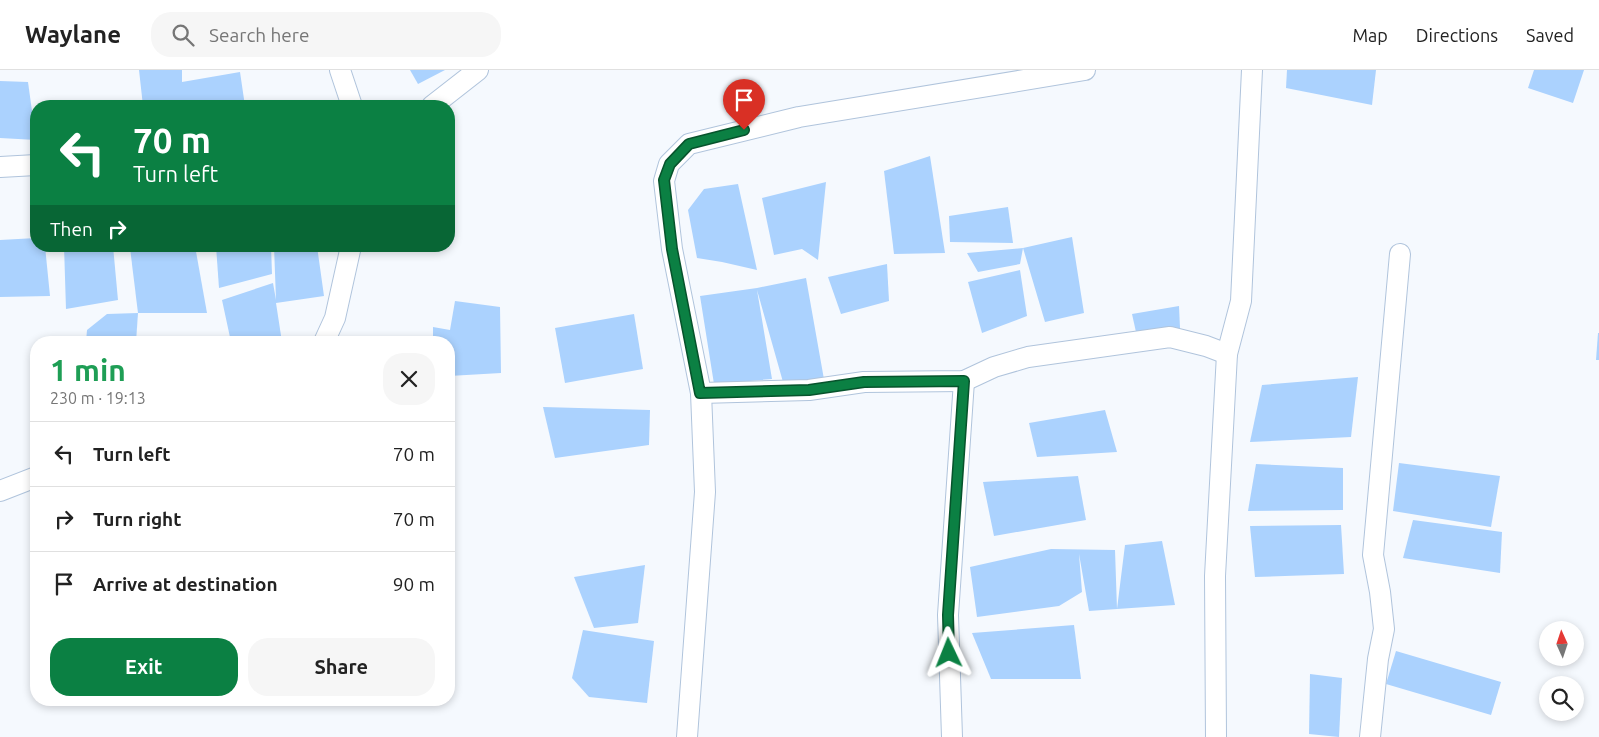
<!DOCTYPE html>
<html lang="en">
<head>
<meta charset="utf-8">
<style>
	:root { --surface:#fff; --page:#f6f6f6; --text:#222; --muted:#767676; --line:#e0e0e0; --accent:#0b8043 }
	body { margin:0; font-family:Ubuntu,sans-serif; background:var(--page); color:var(--text); height:100vh; display:flex; flex-direction:column; font-size:19px; white-space:nowrap }
	* { box-sizing:border-box; margin:0 }
	p { font-size:16px; color:var(--muted) }
	.icon { flex:none; width:28px; height:28px; fill:none; stroke:currentColor; stroke-width:2; stroke-linecap:round; stroke-linejoin:round }
	.map { position:relative; flex:1; overflow:hidden }
	.sheet { position:absolute; left:30px; top:266px; width:425px; height:370px; display:flex; flex-direction:column; background:var(--surface); border-radius:20px; box-shadow:0 2px 8px #0003 }
	.sheet>* { flex:none }
	.top-card { position:absolute; left:30px; top:30px; width:425px; height:152px; border-radius:20px; box-shadow:0 2px 8px #0003; background:#0b8043; color:#fff; overflow:hidden }
	.needle { width:32px; rotate:357deg }
	.tools { position:absolute; left:1539px; top:551px; display:grid; gap:10px }
	.tools a { display:grid; place-items:center; width:45px; height:45px; border-radius:50%; background:var(--surface); box-shadow:0 2px 8px #0003; font-size:25px }
	.pin { position:absolute; display:grid; place-items:center; width:42px; height:42px; color:#fff; margin:-51px -21px; border-radius:50% 50% 50% 0; rotate:-45deg; box-shadow:0 0 5px #0007 }
	.pin .icon { rotate:45deg }
	.me { position:absolute; width:55px; margin:-28px; rotate:358deg; stroke-linejoin:round; filter:drop-shadow(0 0 4px #0008) }
	.turn { display:flex; align-items:center; gap:18px; height:105px; padding:0 20px; font-size:22px }
	.turn .icon { width:65px; height:65px; stroke-width:2.5 }
	.turn b { display:block; font-size:35px; line-height:42px }
	.then { display:flex; align-items:center; height:48px; padding:0 20px; background:#0003; gap:10px; font-size:19px }
	.round { display:grid; place-items:center; flex:none; width:52px; height:52px; border-radius:20px; background:var(--page) }
	.head { display:flex; align-items:center; justify-content:space-between; height:85px; padding:0 20px }
	h1 { font-size:30px; font-weight:600; line-height:38px; color:#1e9e55 }
	.action { display:flex; gap:10px; margin-top:auto; padding:10px 20px }
	.action a { flex:1; height:58px; border-radius:20px; background:var(--accent); color:#fff; font-size:20px; font-weight:600; line-height:58px; text-align:center }
	.action a+a { background:var(--page); color:var(--text) }
	ul { padding:0; list-style:none }
	li { display:flex; align-items:center; gap:15px; height:65px; padding:0 20px; border-top:1px solid var(--line) }
	li div { flex:1 }
	li b { display:block; font-size:19px }
	li em { font-style:normal }
	header { display:flex; align-items:center; gap:30px; box-sizing:border-box; height:70px; padding:0 25px; background:var(--surface); border-bottom:1px solid var(--line) }
	header strong { font-size:24px }
	nav { display:flex; gap:28px; margin-inline-start:auto; font-size:18px }
	.search { width:350px; height:45px; background:var(--page); display:flex; align-items:center; gap:12px; box-sizing:border-box; padding:0 18px; border-radius:20px; color:var(--muted); font-size:19px }
	.map>svg:first-child { display:block }
</style>
</head>
<body>
<header>
<strong>Waylane</strong>
<div class="search"><svg class="icon" aria-label="search" viewBox="0 0 24 24"><circle cx="10" cy="10" r="6"/><path d="M15 15l6 6"/></svg>Search here</div>
<nav><a>Map</a><a>Directions</a><a>Saved</a></nav>
</header>
<div class="map">
<svg width="1599" height="667" viewBox="0 0 1599 667">
	<rect width="100%" height="100%" fill="#f5f9fe"/>
	<g fill="#abd2fe">
		<path d="M139,0h43v12l58,-10 5,34h-102z"/>
		<path d="M410,0h35l-27,14z"/>
		<path d="M1287,0h89l-4,35 -86,-17z"/>
		<path d="M1534,0h50l-11,33 -45,-15z"/>
		<path d="M0,11l28,1 8,58 -36,-2z"/>
		<path d="M930,86l15,97 -51,1 -10,-83z"/>
		<path d="M826,112l-8,78 -16,-11 -28,6 -12,-57z"/>
		<path d="M738,114l19,86 -35,-8 -25,-4 -9,-48 16,-21z"/>
		<path d="M1008,137l5,36 -63,-1 -1,-26z"/>
		<path d="M1072,167l12,76 -39,9 -22,-74 -3,16 -42,8 -11,-19 56,-5z"/>
		<path d="M36,168v8h9l5,50 -50,1v-57z"/>
		<path d="M64,176h49l5,54 -52,9z"/>
		<path d="M157,176h38l12,67h-69l-8,-65z"/>
		<path d="M216,176h55l1,28 -53,14z"/>
		<path d="M274,176h43l7,50 -48,7 6,39h-51l-9,-42 51,-17 3,17z"/>
		<path d="M887,194l2,37 -48,13 -13,-37z"/>
		<path d="M1020,200l7,46 -45,17 -14,-51z"/>
		<path d="M806,208l19,107 -42,-3 -26,-92 15,89 -58,5 -14,-88 57,-8z"/>
		<path d="M455,231l45,6 1,66 -52,3v-34h-16v-15l17,3z"/>
		<path d="M1179,236l1,22 -44,4 -4,-18z"/>
		<path d="M138,243l-2,29h-50l1,-12 20,-16z"/>
		<path d="M634,244l9,55 -78,14 -10,-55z"/>
		<path d="M1598,263h1v27h-3z"/>
		<path d="M1358,307l-7,60 -101,5 12,-57z"/>
		<path d="M543,337l107,3 -1,35 -94,13z"/>
		<path d="M1105,340l12,42 -80,5 -8,-34z"/>
		<path d="M1399,393l101,13 -9,51 -98,-16z"/>
		<path d="M1256,394l87,4v42l-95,1z"/>
		<path d="M1078,406l8,44 -92,16 -11,-54z"/>
		<path d="M1413,450l89,12 -2,41 -97,-15z"/>
		<path d="M1341,455l3,49 -89,3 -5,-51z"/>
		<path d="M1162,471l13,64 -58,4 -28,2 -10,-57 3,38 -23,14 -82,11 -7,-50 81,-18 64,1 2,59 8,-64z"/>
		<path d="M645,495l-7,58 -44,5 -20,-51z"/>
		<path d="M1074,555l7,54h-90l-19,-46z"/>
		<path d="M583,560l71,11 -7,62 -58,-6 -17,-19z"/>
		<path d="M1396,581l105,31 -10,33 -105,-31z"/>
		<path d="M1310,604l32,4 -3,59 -30,-3z"/>
	</g>
	<g fill="none" stroke-linecap="round" stroke-linejoin="round">
		<g stroke="#b0c4dc" stroke-width="22">
			<g id="street">
				<path d="M340,0l12,36"/>
				<path d="M432,36l46,-36"/>
				<path d="M0,97l36,-2"/>
				<path d="M324,272l11,-24 16,-72"/>
				<path d="M701,323l108,-3 55,-8 100,-1 30,-14 34,-10 142,-20 36,9 21,8"/>
				<path d="M0,421l36,-14"/>
				<path d="M687,667l18,-245 -4,-99 -29,-144 -8,-68 5,-17 20,-20 110,-27 286,-47"/>
				<path d="M952,667l-4,-122 16,-234"/>
				<path d="M1216,667l-1,-161 12,-222 14,-53 11,-231"/>
				<path d="M1370,667l8,-78 6,-30 -4,-37 -7,-37 27,-301"/>
			</g>
		</g>
		<use href="#street" stroke="#fff" stroke-width="20"/>
	</g>
	<g fill="none" stroke-linecap="round" stroke-linejoin="round">
		<g stroke="#07532c" stroke-width="12">
			<path id="route" d="M744,60l-55,14 -19,20 -6,16 8,69 28,144 109,-3 55,-8 100,-1 -16,234 1,38"/>
		</g>
		<use href="#route" stroke="#0b8043" stroke-width="9"/>
	</g>
</svg>
<div class="tools">
<a><svg class="needle" viewBox="-14 -14 28 28"><path d="M0-13l5 13h-10z" fill="#e53935"/><path d="M0 13l5-13h-10z" fill="#767676"/></svg></a>
<a><svg class="icon" aria-label="search" viewBox="0 0 24 24"><circle cx="10" cy="10" r="6"/><path d="M15 15l6 6"/></svg></a>
</div>
<div class="pin" style="left:744px;top:60px;background:#d93025"><svg class="icon" aria-label="arrive" viewBox="0 0 24 24"><path d="M6 21V4h12l-3 4 3 4H6"/></svg></div>
<svg class="me" style="left:949px;top:583px" viewBox="-20 -20 40 40"><path d="M0-17L14 15 0 8-14 15z" fill="#0b8043" stroke="#fff" stroke-width="4"/></svg>
<div class="top-card">
<div class="turn"><svg class="icon" aria-label="left" viewBox="0 0 24 24"><path d="M17 20v-9H6M10 6l-5 5 5 5"/></svg><div><b>70 m</b>Turn left</div></div>
<div class="then">Then<svg class="icon" aria-label="right" viewBox="0 0 24 24"><path d="M7 20v-9h11M14 6l5 5-5 5"/></svg></div>
</div>
<section class="sheet">
<div class="head"><div><h1>1 min</h1><p>230 m · 19:13</p></div><a class="round"><svg class="icon" aria-label="close" viewBox="0 0 24 24"><path d="M6 6l12 12M18 6L6 18"/></svg></a></div>
<ul>
<li><svg class="icon" aria-label="left" viewBox="0 0 24 24"><path d="M17 20v-9H6M10 6l-5 5 5 5"/></svg><div><b>Turn left</b></div><em>70 m</em></li>
<li><svg class="icon" aria-label="right" viewBox="0 0 24 24"><path d="M7 20v-9h11M14 6l5 5-5 5"/></svg><div><b>Turn right</b></div><em>70 m</em></li>
<li><svg class="icon" aria-label="arrive" viewBox="0 0 24 24"><path d="M6 21V4h12l-3 4 3 4H6"/></svg><div><b>Arrive at destination</b></div><em>90 m</em></li>
</ul>
<div class="action"><a>Exit</a><a>Share</a></div>
</section>
</div>
</body>
</html>
